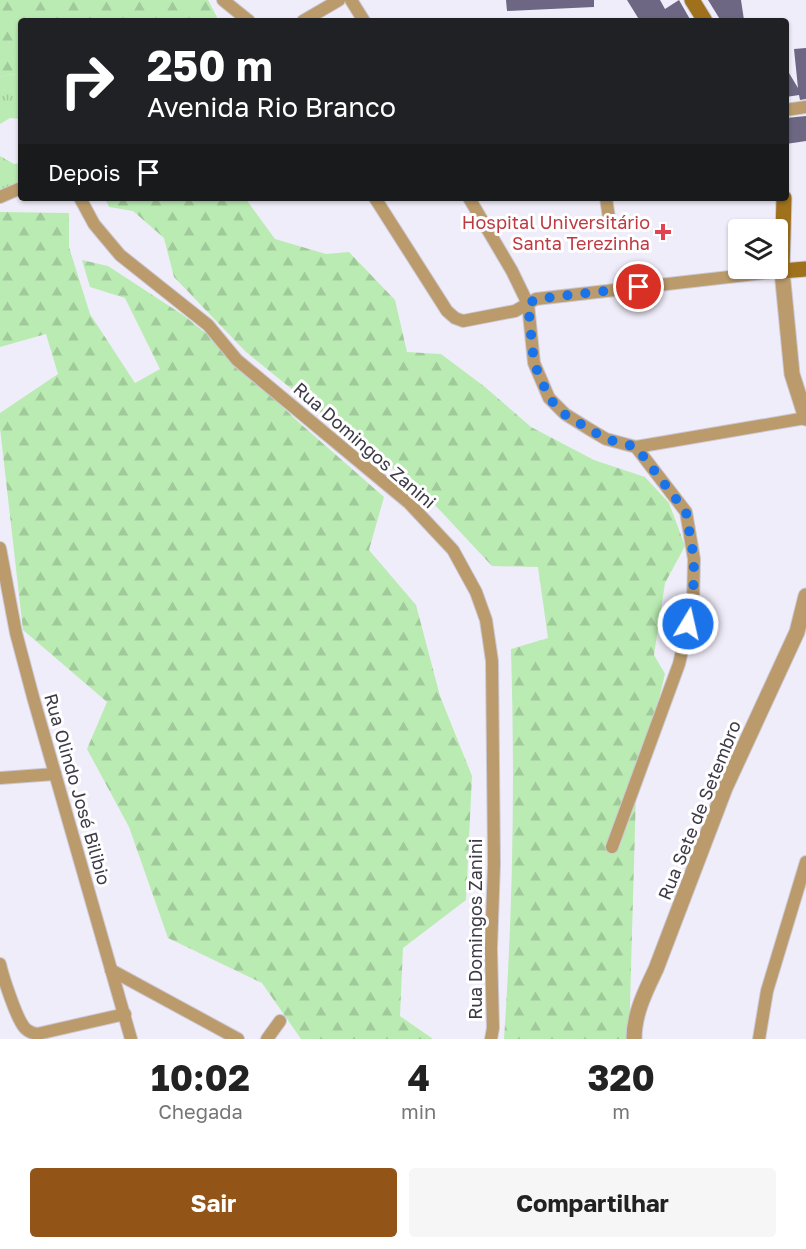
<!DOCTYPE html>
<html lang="pt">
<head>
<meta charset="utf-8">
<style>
	:root { --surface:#fff; --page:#f6f6f6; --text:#222; --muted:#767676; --accent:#925517 }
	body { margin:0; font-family:"Golos Text",sans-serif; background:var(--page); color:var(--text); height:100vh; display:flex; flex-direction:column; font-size:22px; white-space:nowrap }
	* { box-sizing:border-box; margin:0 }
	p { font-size:20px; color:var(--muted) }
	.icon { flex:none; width:33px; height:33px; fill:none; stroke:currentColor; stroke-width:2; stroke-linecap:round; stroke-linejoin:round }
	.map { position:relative; height:1039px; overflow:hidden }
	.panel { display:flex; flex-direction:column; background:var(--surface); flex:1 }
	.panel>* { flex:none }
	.hud { position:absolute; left:18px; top:18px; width:771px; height:183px; border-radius:6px; box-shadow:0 2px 4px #0004; background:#202124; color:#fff; overflow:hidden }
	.buttons { position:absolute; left:728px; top:219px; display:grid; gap:12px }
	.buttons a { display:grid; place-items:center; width:60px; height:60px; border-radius:6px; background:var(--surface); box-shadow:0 2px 4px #0004; font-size:30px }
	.pin { position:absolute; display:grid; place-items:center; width:51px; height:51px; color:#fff; margin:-26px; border:3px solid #fff; border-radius:50%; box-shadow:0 2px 6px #0007 }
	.me { position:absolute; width:66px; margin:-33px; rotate:9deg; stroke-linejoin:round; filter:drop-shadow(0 0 4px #0008) }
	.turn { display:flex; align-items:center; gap:21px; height:126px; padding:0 30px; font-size:27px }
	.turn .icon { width:78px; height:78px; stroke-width:2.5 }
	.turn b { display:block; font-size:42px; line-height:51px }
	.then { display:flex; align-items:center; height:57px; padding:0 30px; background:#0003; gap:12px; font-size:22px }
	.eta { display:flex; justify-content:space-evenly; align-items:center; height:102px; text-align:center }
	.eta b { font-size:36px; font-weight:700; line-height:42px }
	.primary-button { display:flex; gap:12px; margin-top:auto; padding:12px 30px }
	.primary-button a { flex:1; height:69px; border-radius:6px; background:var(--accent); color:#fff; font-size:24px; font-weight:700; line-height:69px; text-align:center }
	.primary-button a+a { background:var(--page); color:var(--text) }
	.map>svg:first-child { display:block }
</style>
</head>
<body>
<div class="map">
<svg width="806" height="1039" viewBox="0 0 806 1039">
	<defs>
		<pattern id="grass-tufts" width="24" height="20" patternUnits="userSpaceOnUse" patternTransform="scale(1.5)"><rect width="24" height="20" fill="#baebb2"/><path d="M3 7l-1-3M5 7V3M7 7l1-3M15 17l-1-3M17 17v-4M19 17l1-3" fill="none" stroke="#a1ca9a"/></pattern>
		<pattern id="forest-firs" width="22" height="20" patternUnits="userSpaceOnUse" patternTransform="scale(1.5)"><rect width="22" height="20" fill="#baebb2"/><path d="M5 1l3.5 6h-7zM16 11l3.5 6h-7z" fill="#a1ca9a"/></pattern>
	</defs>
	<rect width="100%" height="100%" fill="#f0edfa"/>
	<g fill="url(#grass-tufts)">
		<path d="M12,74l9,2v43l-11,-1 -10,6v-47z"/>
		<path d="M0,156l14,8 7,-1v22l-21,7z"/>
	</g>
	<g fill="url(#forest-firs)">
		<path d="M0,0h208l11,21h-198v55l-9,-2 -12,3z"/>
		<path d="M105,198h140l30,41 51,15 23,-2 46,48 12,52 34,2 44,33 46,40 63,33 51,17 24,26 16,43 -20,37 -11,72 11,19 -29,118 -7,247h-125c9,-130 11,-260 7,-390l37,-11 -10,-71 -46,-1 -71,-76 -65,-49 -110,-89 -72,-75 -10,-39 -31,-27 -24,-4z"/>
		<path d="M0,212l69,1v34l21,67 45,69 25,-14 -35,-71 -35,-11 -8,-27 26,6 75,49 40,32 72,72 89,78 -15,53 47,55 24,91 32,80 -6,124 -63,48 -3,68 33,23h-132l-39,-56 -94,-45 -39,-111 -42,-78 20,-47 -84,-72 -23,-202v-15l58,-39 -12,-40 -46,13z"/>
	</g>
	<g fill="#6d6784">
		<path d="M506,0h88v7l-87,4z"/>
		<path d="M627,0h33l5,9 14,-9 12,21h-51z"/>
		<path d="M708,0h33l3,20 -23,1z"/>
		<path d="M806,48v51l-6,1 -1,-5 -13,2v-29l12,20 -4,-39z"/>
		<path d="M806,116v25l-20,3v-26z"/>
	</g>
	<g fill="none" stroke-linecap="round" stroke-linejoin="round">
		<g stroke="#ccc9d6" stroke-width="14">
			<g id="minor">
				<path d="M223,0l26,21"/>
				<path d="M351,0l13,21"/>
				<path d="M303,21l36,-21"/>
				<path d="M786,110l20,-3"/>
				<path d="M0,197l21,-9"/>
				<path d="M80,198l14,26 26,31 88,70 29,35 172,143 44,47 23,42 10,28 6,41 2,203 -3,85 2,79 -2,11"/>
				<path d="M375,198l72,113 8,7 8,3 52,-10 21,-12 246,-28"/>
				<path d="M469,198l43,73 16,33 6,59 15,35 16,16 24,15 17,10 30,8 50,65 8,47 -1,44 -14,61 -67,183"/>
				<path d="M606,198l3,20"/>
				<path d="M636,447l170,-29"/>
				<path d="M0,548l16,85 17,64 98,342"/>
				<path d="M0,778l55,-4"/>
				<path d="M0,964c3,13 16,53 24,63 3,4 8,6 13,7l88,-20"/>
				<path d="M111,970l127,69"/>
				<path d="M267,1039l13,-18"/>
				<path d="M759,1039l8,-48 39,-129"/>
			</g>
		</g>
		<g stroke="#ccc9d6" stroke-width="17">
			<g id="tertiary">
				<path d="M782,271l10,103 14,44"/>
				<path d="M634,1039c0,-25 11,-47 22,-70l69,-181 72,-156 9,-36"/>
			</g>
		</g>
		<g stroke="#ccc9d6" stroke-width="17">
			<g id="secondary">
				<path d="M692,0l13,21"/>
				<path d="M784,198l-2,73 24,-2"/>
			</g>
		</g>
		<use href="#minor" stroke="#bb9b6b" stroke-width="12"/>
		<use href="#tertiary" stroke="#bb9b6b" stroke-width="15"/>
		<use href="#secondary" stroke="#9f711c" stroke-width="15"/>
	</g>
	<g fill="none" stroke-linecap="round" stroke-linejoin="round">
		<path stroke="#1a73e8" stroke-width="10" stroke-dasharray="0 18" d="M639,287l-103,12 -8,5 6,59 15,35 15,16 25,15 17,10 30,8 50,65 8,47 -1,44 -5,21"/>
	</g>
	<path fill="#e0444e" stroke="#fff" stroke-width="2" d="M660 223h6v6h6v6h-6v6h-6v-6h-6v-6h6z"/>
	<g text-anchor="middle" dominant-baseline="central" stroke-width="6" stroke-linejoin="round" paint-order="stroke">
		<g font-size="18" fill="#be3a42" stroke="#fff" text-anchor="end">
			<text x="650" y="222">Hospital Universitário<tspan x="650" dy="21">Santa Terezinha</tspan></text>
		</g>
		<g font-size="18" fill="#3c3a47" stroke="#fff">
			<text transform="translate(365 445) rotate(41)">Rua Domingos Zanini</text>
			<text transform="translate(78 789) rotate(74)">Rua Olindo José Bilibio</text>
			<text transform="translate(699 810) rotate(-68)">Rua Sete de Setembro</text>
			<text transform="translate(475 929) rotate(-90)">Rua Domingos Zanini</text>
		</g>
	</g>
</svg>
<div class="buttons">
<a><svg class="icon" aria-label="layers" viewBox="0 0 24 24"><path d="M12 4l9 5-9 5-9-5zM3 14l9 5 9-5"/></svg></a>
</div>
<div class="pin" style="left:639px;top:287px;background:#d93025"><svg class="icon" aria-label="arrive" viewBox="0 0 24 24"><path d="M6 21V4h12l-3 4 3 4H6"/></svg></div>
<svg class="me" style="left:688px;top:624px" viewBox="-20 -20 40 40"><circle r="17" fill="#1a73e8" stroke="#fff" stroke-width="3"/><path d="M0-11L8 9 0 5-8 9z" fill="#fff"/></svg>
<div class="hud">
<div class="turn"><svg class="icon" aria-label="right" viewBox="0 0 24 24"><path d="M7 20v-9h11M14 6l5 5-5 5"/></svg><div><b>250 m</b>Avenida Rio Branco</div></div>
<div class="then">Depois<svg class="icon" aria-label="arrive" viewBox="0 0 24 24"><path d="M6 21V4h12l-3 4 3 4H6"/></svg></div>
</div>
</div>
<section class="panel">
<div class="eta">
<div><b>10:02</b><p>Chegada</p></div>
<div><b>4</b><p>min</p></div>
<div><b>320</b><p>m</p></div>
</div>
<div class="primary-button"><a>Sair</a><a>Compartilhar</a></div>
</section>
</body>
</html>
